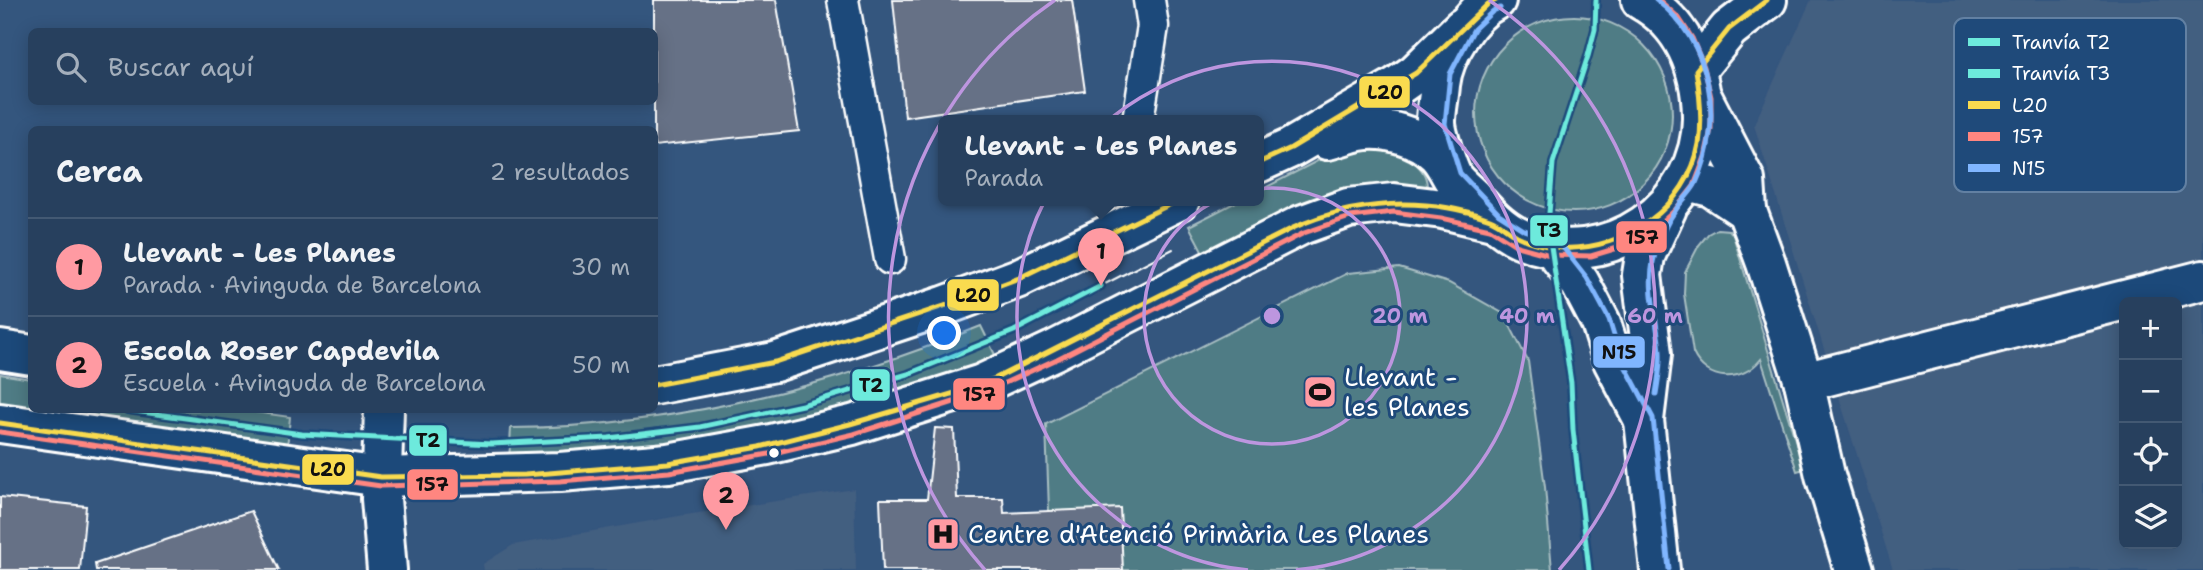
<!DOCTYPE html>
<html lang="es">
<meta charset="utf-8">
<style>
body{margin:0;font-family:"Shantell Sans",sans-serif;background:#2f4764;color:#f1f3f6}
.controls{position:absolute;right:21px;bottom:21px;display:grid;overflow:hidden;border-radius:10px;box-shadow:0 4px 18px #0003}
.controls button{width:63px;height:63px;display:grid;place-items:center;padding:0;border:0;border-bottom:2px solid #435973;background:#27405e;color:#f1f3f6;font:35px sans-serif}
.you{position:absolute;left:945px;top:334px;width:24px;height:24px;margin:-18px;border:5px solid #fff;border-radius:50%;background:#1a73e8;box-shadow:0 0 0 10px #1a73e833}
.badge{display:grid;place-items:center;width:46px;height:46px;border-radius:50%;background:#ff9aa2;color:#111;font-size:23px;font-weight:700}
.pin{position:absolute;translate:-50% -58px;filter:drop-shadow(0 2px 4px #0008)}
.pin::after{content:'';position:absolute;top:37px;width:24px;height:21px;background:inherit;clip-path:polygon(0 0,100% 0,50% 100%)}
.popup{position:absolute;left:938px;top:115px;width:326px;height:91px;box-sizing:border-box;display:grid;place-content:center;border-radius:10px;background:#27405e;filter:drop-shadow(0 2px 5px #0005);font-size:23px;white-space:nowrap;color:#a4afbc}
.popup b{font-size:26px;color:#f1f3f6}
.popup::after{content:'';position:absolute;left:50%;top:100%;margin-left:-14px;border:14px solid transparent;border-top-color:#27405e}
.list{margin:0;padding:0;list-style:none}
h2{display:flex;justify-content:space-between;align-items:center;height:91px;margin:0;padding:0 28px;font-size:30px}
h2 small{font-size:23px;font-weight:400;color:#a4afbc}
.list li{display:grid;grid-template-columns:46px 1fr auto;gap:21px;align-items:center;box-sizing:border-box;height:98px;padding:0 28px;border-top:2px solid #435973}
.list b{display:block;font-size:26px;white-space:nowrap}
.list p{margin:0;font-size:23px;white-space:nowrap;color:#a4afbc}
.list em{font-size:23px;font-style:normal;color:#a4afbc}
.icon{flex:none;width:38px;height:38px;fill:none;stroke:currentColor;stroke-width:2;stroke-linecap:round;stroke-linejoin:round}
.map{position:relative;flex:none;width:2203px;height:570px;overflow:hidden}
.search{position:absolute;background:#27405e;box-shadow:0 4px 18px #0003;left:28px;top:28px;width:630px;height:77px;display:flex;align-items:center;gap:18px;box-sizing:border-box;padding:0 24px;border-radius:10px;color:#a4afbc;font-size:26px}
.panel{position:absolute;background:#27405e;box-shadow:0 4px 18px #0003;left:28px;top:126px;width:630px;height:287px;border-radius:10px}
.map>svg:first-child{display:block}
.built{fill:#435e80;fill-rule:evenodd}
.green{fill:#507c85;stroke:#a8bec2;stroke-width:2}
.building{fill:#667186;stroke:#fff;stroke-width:2}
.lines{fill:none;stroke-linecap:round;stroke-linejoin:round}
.pedestrian-casing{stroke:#fff;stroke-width:35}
.minor-casing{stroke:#fff;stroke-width:44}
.tertiary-casing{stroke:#fff;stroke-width:44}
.pedestrian{stroke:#1f4a7a;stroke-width:30}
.minor{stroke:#1f4a7a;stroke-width:38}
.tertiary{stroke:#1f4a7a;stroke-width:38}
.tram{stroke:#fff;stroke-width:2}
.bus-1-casing{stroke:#1f4a7a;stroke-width:10}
.bus-2-casing{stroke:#1f4a7a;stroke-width:10}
.bus-3-casing{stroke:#1f4a7a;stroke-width:10}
.bus-1{stroke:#f9db4f;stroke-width:5}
.bus-2{stroke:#ff8680;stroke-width:5}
.bus-3{stroke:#80b6ff;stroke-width:5}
.tram-1-casing{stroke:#1f4a7a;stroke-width:10}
.tram-2-casing{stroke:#1f4a7a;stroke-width:10}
.tram-1{stroke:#6deadc;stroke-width:5}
.tram-2{stroke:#6deadc;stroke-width:5}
.ring{fill:none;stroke:#bd96df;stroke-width:3.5}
.bus-dot{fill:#fff;stroke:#1f4a7a;stroke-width:2.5}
.labels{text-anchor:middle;stroke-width:6;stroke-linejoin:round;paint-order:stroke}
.poi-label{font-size:26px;fill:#fff;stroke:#1f4a7a;text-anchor:start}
.key{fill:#1f4a7a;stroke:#6280a2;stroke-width:2}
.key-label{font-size:19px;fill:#fff}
.centre{fill:#bd96df;stroke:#1f4a7a;stroke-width:3.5}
.ring-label{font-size:21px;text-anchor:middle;font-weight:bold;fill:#bd96df;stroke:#1f4a7a;stroke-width:6;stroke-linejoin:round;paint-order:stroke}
.line-badge{stroke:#1f4a7a;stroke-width:2.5}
.pale-badge-label{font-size:19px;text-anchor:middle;font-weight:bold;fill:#111}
</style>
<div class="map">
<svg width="2203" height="570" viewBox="0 0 2203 570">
<rect width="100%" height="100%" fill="#34567e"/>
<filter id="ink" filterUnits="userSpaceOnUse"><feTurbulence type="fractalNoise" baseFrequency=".0143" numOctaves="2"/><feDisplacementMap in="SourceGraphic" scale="14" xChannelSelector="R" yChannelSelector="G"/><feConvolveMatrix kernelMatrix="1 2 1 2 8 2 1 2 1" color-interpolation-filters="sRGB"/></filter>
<g filter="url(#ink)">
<g class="built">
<path d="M1811 0H2203V570H1893L1754 125ZM2124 302H2177V544H2124Z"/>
<polygon points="854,489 856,570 484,570 483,564 513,545 679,516"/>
</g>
<g class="green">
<circle cx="1574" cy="114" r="98"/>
<path d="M1367 143C1389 150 1426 158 1427 186L1207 260 1189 226 1240 200H1258L1259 191 1327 156Z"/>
<path d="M1717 229 1729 230 1733 235 1804 469 1797 471 1761 359C1742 383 1707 383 1693 353L1684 294 1685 272 1699 245 1708 234Z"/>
<polygon points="1399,268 1449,283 1504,314 1528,361 1545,487 1552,570 1051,570 1046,424 1348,273"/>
<path d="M981 326 998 361 927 387 730 438 509 461 511 428C673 427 831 387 981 326Z"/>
<polygon points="0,374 31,379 31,409 0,404"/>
<polygon points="35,410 240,410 290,417 287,448"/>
</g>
<g class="building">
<polygon points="654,0 776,0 799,131 654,146"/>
<polygon points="893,0 1072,0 1085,91 905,117"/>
<polygon points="935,428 954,429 957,498 1003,498 1004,513 1120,508 1123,570 883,570 880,499 927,499"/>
<polygon points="0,497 86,506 80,570 0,570"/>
<polygon points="251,511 279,570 96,570 95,564"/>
</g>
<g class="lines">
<defs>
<g id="pedestrian">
<polyline points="843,0 890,259"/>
<polyline points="1138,120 1153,26 1149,0"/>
</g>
<g id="minor">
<polyline points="1696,70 1729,29 1767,0"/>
<polyline points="1702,97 1745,180 1747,211 1766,263 1804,382 1825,475 1854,570"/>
<path d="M1327 140C1338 138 1348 133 1359 131 1384 126 1418 136 1437 154 1443 160 1448 170 1452 177"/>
<polyline points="1258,163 1291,148 1396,87 1416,73 1462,28"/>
<polyline points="1687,181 1711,187 1747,211"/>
<polyline points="0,350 32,355"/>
<polyline points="1804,382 2203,280"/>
<polyline points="654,385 775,362 944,306 1019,278 1180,200"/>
<polyline points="384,410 381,499 387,570"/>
<polyline points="0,423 381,477 560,472 668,463 767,445 852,425 982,384 1053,351 1301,225 1348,208 1394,203 1443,209 1493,221"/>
</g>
<g id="tertiary">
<path d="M1496 0C1469 13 1443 56 1440 85 1439 98 1436 110 1436 122 1436 133 1448 169 1453 178 1458 185 1466 191 1472 197 1486 213 1500 229 1520 238 1605 276 1704 207 1702 115 1701 68 1684 24 1641 0"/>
<polyline points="1552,247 1580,283 1601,323 1613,361 1644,420"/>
<polyline points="1660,570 1644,420 1652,354 1642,275 1645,256 1667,208"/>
</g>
</defs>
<use href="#pedestrian" class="pedestrian-casing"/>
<use href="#minor" class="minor-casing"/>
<use href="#tertiary" class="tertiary-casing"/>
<use href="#pedestrian" class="pedestrian"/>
<use href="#minor" class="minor"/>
<use href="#tertiary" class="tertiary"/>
<polyline class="tram" points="1101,286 1173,249"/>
<defs>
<g id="bus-1">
<polyline points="1258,163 1291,148 1416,73 1488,4 1496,0"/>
<polyline points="654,385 775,362 944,306 1019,278 1179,200"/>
<path d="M0 423 381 477 525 475 668 463 760 447 850 424 955 393 996 378 1293 228C1354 200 1426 196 1490 219 1500 223 1508 231 1517 236 1531 243 1547 247 1563 248 1625 251 1688 206 1699 144 1703 119 1700 94 1696 70L1729 29 1767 0"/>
</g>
<polyline id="bus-2" points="0,432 381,486 560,481 669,472 769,454 854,434 985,392 1057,359 1304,233 1350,217 1394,212 1441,218 1490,229 1517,246 1550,255 1591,256 1621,247 1650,233 1675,210 1694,186 1705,157 1711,129 1711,97 1704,67 1692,38 1679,18 1659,0"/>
<g id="bus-3">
<polyline points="1500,8 1493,11 1474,29 1450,74 1445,124 1460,173 1499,214 1524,230 1558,241 1587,278 1609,319 1621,358 1653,418 1669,569"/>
<path d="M1656 394C1658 380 1661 366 1660 352 1658 322 1647 292 1653 262 1657 244 1666 223 1677 208 1683 199 1691 193 1696 183 1725 121 1712 41 1656 0"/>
</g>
</defs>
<use href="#bus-1" class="bus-1-casing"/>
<use href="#bus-2" class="bus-2-casing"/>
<use href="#bus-3" class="bus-3-casing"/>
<use href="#bus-1" class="bus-1"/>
<use href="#bus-2" class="bus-2"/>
<use href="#bus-3" class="bus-3"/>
<defs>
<polyline id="tram-1" points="127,410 302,434 491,444 609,438 700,427 802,405 908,374 1014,331 1101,286"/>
<polyline id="tram-2" points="1589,570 1573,430 1571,383 1548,226 1553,163 1588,56 1595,29 1596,0"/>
</defs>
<use href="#tram-1" class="tram-1-casing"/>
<use href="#tram-2" class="tram-2-casing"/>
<use href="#tram-1" class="tram-1"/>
<use href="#tram-2" class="tram-2"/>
</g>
</g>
<g class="ring">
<circle cx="1272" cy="316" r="128"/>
<path d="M1248 570A255 255 0 1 1 1296 570"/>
<path d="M985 570A383 383 0 0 1 1055 0M1489 0A383 383 0 0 1 1559 570"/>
</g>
<defs>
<symbol id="stadium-square" viewBox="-11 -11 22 22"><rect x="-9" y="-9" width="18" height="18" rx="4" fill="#ff9aa2" stroke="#1f4a7a"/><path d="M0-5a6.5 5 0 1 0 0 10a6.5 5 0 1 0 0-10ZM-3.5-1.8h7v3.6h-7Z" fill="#111"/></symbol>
<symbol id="hospital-square" viewBox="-11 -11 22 22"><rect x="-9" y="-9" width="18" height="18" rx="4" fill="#ff9aa2" stroke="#1f4a7a"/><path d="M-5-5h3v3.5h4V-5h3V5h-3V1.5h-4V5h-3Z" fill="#111"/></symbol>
</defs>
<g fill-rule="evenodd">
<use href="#stadium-square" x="1301" y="373" width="38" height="38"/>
<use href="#hospital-square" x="924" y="515" width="38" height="38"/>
</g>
<circle class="bus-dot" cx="774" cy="453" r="6"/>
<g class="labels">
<g class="poi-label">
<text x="1344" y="386">Llevant -<tspan x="1344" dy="30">les Planes</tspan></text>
<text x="968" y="543">Centre d'Atenció Primària Les Planes</text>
</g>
</g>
<rect x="1954" y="18" width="232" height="174" rx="10" class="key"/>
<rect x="1968" y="38" width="32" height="8" fill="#6deadc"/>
<rect x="1968" y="69" width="32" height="9" fill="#6deadc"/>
<rect x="1968" y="101" width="32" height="8" fill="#f9db4f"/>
<rect x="1968" y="132" width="32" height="9" fill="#ff8680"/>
<rect x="1968" y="164" width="32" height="8" fill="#80b6ff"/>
<g class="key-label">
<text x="2012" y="49">Tranvía T2</text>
<text x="2012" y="80">Tranvía T3</text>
<text x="2012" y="112">L20</text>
<text x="2012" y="143">157</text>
<text x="2012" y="175">N15</text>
</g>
<circle cx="1272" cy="316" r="10" class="centre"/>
<g class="ring-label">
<text x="1400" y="323">20 m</text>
<text x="1527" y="323">40 m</text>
<text x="1655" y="323">60 m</text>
</g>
<g class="line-badge">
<rect x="1358" y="75" width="53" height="34" rx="7" fill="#f9db4f"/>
<rect x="1529" y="214" width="40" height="33" rx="7" fill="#6deadc"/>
<rect x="1615" y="220" width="53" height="34" rx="7" fill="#ff8680"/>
<rect x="946" y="278" width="54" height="34" rx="7" fill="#f9db4f"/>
<rect x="1592" y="335" width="54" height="34" rx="7" fill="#80b6ff"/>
<rect x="851" y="368" width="40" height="34" rx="7" fill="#6deadc"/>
<rect x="952" y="377" width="54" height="34" rx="7" fill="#ff8680"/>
<rect x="408" y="424" width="40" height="33" rx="7" fill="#6deadc"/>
<rect x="301" y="453" width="54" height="33" rx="7" fill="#f9db4f"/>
<rect x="406" y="468" width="53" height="33" rx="7" fill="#ff8680"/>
</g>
<g class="pale-badge-label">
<text x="1385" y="99">L20</text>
<text x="1549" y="237">T3</text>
<text x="1642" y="244">157</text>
<text x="973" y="302">L20</text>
<text x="1619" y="359">N15</text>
<text x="871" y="392">T2</text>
<text x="979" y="401">157</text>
<text x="428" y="447">T2</text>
<text x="328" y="476">L20</text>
<text x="432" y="491">157</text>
</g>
</svg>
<div class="controls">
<button>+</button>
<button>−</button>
<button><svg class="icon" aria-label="locate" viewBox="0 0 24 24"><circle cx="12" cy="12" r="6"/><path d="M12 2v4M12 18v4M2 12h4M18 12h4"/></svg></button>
<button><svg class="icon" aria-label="layers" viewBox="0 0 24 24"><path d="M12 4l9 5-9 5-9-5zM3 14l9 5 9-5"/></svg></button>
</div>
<div class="you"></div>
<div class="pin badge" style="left:1101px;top:286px">1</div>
<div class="popup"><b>Llevant - Les Planes</b>Parada</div>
<div class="pin badge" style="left:726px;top:530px">2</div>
<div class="search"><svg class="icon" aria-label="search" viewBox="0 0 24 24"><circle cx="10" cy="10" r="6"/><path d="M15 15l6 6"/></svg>Buscar aquí</div>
<section class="panel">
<h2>Cerca<small>2 resultados</small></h2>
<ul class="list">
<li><span class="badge">1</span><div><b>Llevant - Les Planes</b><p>Parada · Avinguda de Barcelona</p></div><em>30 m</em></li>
<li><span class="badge">2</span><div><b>Escola Roser Capdevila</b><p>Escuela · Avinguda de Barcelona</p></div><em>50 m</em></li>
</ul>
</section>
</div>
